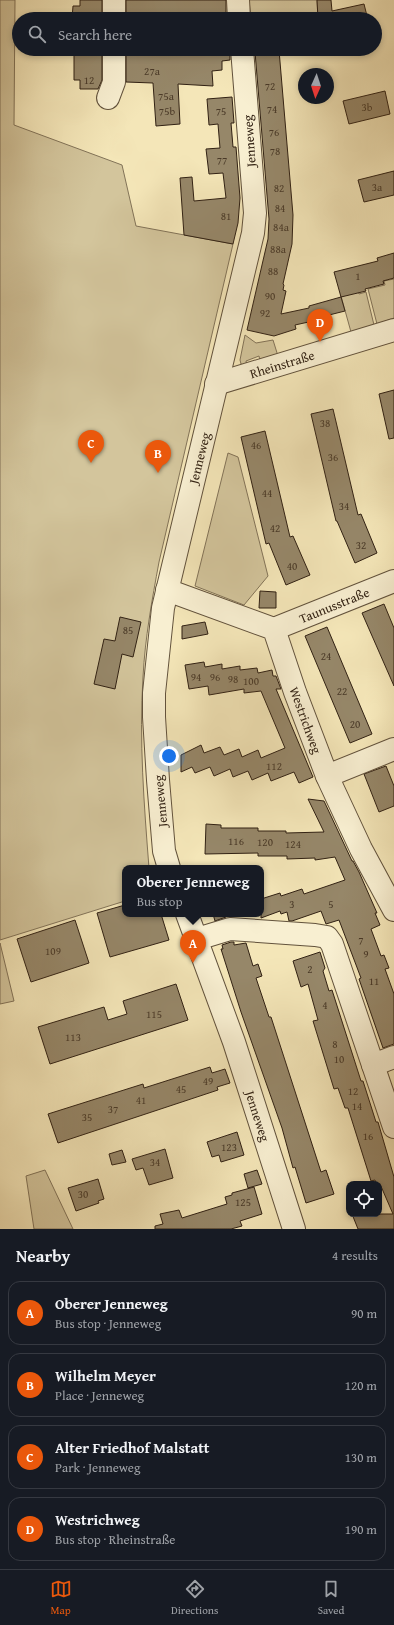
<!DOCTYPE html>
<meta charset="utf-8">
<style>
body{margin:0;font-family:"Gentium Book Plus",serif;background:#242831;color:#f1f3f6}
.controls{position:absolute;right:12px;bottom:12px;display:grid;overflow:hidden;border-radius:8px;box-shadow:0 2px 6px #0003}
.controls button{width:36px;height:36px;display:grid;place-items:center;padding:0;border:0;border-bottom:1px solid #363941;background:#171b24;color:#f1f3f6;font:20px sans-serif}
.compass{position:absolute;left:298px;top:68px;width:36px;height:36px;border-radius:50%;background:#171b24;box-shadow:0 2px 6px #0003;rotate:183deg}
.you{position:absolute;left:169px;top:756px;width:14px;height:14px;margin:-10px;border:3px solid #fff;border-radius:50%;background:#1a73e8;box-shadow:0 0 0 6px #1a73e833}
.badge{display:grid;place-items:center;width:26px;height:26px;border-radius:50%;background:#ea580c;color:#fff;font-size:13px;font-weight:700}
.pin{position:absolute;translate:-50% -33px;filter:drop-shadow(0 1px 2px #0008)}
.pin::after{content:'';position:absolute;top:21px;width:14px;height:12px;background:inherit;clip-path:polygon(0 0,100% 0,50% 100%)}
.popup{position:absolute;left:122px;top:865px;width:142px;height:52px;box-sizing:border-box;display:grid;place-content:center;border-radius:8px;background:#171b24;filter:drop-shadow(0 1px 3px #0005);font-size:13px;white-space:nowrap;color:#9ea1a6}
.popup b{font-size:15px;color:#f1f3f6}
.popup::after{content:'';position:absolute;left:50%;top:100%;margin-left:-8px;border:8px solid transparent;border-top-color:#171b24}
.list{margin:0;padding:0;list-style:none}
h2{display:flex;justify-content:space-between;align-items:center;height:52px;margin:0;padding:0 16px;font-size:17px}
h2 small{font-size:13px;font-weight:400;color:#9ea1a6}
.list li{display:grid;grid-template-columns:26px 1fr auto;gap:12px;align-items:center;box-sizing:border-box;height:64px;margin:0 8px 8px;padding:0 8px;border:1px solid #363941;border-radius:12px}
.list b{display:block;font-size:15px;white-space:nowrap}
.list p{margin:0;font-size:13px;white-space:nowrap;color:#9ea1a6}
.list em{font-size:13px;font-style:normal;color:#9ea1a6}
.icon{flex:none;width:22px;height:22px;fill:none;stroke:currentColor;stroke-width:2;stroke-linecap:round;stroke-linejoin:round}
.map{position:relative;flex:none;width:394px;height:1229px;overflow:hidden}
.search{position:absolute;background:#171b24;box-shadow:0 2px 6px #0003;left:12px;right:12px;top:12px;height:44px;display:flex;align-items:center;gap:10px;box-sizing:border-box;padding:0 14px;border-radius:22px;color:#9ea1a6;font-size:15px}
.sheet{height:340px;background:#171b24}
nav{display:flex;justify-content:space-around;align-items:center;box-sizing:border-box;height:56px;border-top:1px solid #363941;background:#171b24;font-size:11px;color:#9ea1a6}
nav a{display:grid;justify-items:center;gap:2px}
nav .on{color:#ea580c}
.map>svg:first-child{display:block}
.green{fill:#d3c59c;stroke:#827358}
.building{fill:#968769;stroke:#312113}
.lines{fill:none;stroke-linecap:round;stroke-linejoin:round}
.minor-casing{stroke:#62523c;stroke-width:24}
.minor{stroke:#f8efd1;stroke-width:22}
.labels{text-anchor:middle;stroke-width:3;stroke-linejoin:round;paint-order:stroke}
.number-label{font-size:11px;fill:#4a3a28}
.street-label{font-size:13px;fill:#312113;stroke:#f8efd1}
</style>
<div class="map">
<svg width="394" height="1229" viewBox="0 0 394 1229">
<rect width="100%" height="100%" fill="#f4e6b8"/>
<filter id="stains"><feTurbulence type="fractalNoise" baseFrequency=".005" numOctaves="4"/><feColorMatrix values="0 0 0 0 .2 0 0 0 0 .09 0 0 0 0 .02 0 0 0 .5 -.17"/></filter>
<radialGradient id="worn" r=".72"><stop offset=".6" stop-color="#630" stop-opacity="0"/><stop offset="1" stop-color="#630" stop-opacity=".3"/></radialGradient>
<g class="green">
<path d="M0 0H15L14 125 122 165 136 226 233 244 159 562C152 600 145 638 143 677 139 740 144 804 149 868H125V901L0 940Z"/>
<polygon points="249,0 317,0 318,19 251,19"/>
<polygon points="394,279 394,318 377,324 368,289 385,285 384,281"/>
<polygon points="358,291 359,294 366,292 374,325 351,332 341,296"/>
<polygon points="245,335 256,343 273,340 278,356 260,361 259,356 246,361 247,366 241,364 240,360"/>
<polygon points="228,453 238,457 268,576 244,605 195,586"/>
<polygon points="0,943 14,1001 0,1004"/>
<polygon points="45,1170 73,1229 34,1229 26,1176"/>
</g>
<g class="building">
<polygon points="80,0 102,0 102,19 72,19 73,6 80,6"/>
<rect x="126" y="0" width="100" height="19"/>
<polygon points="317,0 331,0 332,11 364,4 367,16 356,19 318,19"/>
<polygon points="126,49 230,49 230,60 222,61 222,70 212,71 213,86 178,84 180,124 156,126 153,83 126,82"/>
<polygon points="279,50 293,215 292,244 283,284 284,285 283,290 286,291 281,314 309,308 309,306 341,297 345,311 313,319 313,321 295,325 296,329 274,336 247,330 268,239 269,219 255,52"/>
<polygon points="74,54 102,54 102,80 98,89 80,89 80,80 74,80"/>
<polygon points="385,91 390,114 349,124 343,101"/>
<polygon points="232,97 234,123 231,123 233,147 236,147 240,198 238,223 233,244 184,235 180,178 192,177 194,201 226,198 223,173 209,174 206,149 220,148 218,124 209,125 207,99"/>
<polygon points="394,171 394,195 364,202 358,180"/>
<polygon points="394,253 394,278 383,281 384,284 365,289 366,291 341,297 334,272 378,261 377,258"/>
<polygon points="394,390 394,438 389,439 379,394"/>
<polygon points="333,409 358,515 361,514 377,553 355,563 337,521 336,521 311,414"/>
<polygon points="265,431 290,537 293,536 310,575 286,585 269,543 266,544 241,437"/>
<polygon points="260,591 276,592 276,608 259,608"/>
<polygon points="384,604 394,628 394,686 362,613"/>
<polygon points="120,617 141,622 133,657 122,654 115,689 94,684 104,639 115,641"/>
<polygon points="205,622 208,634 182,639 182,626"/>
<polygon points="327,627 372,734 350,743 305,636"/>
<polygon points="204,662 205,667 222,664 222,669 240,666 240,670 257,668 258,673 272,670 273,676 276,676 281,689 276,689 313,777 299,783 294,772 271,781 268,773 252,780 248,771 233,777 230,769 214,776 210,767 195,773 192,767 181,772 181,755 201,745 204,753 220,747 224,755 239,749 242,757 258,750 261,758 285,748 261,691 244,693 244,689 209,695 208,686 189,689 185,665"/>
<polygon points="386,766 394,786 394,806 379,812 364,774"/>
<polygon points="308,799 324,801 352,861 353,861 359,872 377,913 375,913 380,925 371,929 381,956 384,955 389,968 385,969 394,994 394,1044 383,1048 359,979 361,978 339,920 326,924 321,911 292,921 289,921 287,912 281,914 280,911 261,918 261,899 280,893 281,896 302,889 304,894 345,880 335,857 315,860 315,858 287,859 287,856 258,856 258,853 205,854 206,824 221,825 221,828 258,828 258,831 286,831 286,833 324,832"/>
<polygon points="125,905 125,914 161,914 169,940 110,957 97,913"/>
<polygon points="213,914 225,914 226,917 215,921"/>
<polygon points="75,920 89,963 31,982 17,939"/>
<polygon points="231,942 234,942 234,945 246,943 253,966 258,964 262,976 256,978 269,1017 271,1017 321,1172 326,1170 334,1194 306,1203 295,1167 293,1168 282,1128 241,1012 221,949 223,949 222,945"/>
<polygon points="320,952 325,968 323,971 329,991 332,990 361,1081 363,1081 376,1122 378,1122 394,1177 394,1229 358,1229 352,1214 393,1214 380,1184 376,1184 375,1180 371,1181 348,1108 345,1108 338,1088 334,1089 313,1021 318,1020 308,984 301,987 293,961"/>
<polygon points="176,984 188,1020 50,1064 38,1027 104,1007 108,1020 127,1014 123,1001"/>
<polygon points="210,1067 212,1073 225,1069 230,1083 217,1087 218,1090 58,1143 48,1114 143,1084 144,1088"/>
<polygon points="237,1132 244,1155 221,1162 219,1155 212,1157 207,1142"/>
<polygon points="165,1149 173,1178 149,1185 143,1168 136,1170 132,1159"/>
<polygon points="122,1150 126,1162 112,1165 109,1154"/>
<polygon points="257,1170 262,1184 248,1188 244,1174"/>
<polygon points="98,1179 104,1199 98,1201 99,1203 76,1211 68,1188"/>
<polygon points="254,1187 262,1214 240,1221 242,1226 231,1229 155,1229 155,1226 163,1224 160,1214 179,1210 182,1218 227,1204 225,1197 232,1195 232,1193"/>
</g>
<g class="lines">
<defs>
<g id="minor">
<polyline points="114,0 114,19"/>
<polyline points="238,0 239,19"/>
<polyline points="108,98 114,82 114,49"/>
<polyline points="216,384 394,330"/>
<polyline points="167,590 274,629 295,692 327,776 361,849 394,910"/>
<polyline points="274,629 394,581"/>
<polyline points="327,776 394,749"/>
<polyline points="169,868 164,851 158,780 154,717 154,693 163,608 253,233 255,213 242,49"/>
<polyline points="187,914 234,1042 294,1229"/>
<polyline points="197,939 230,929 315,935 327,937 332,944 394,1127"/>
<polyline points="373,1065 394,1057"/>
</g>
</defs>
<use href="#minor" class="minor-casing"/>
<use href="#minor" class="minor"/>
</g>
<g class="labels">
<g class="number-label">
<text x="152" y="75">27a</text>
<text x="89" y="84">12</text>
<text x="270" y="90">72</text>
<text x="166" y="100">75a</text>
<text x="367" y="111">3b</text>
<text x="272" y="113">74</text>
<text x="167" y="115">75b</text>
<text x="221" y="115">75</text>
<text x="274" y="136">76</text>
<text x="275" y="155">78</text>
<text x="222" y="164">77</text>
<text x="377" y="191">3a</text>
<text x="279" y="192">82</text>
<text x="280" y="212">84</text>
<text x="226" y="220">81</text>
<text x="281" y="231">84a</text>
<text x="278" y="253">88a</text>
<text x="273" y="275">88</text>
<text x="358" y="280">1</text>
<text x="270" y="300">90</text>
<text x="265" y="317">92</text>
<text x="325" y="427">38</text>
<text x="256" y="449">46</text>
<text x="333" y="461">36</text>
<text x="267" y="497">44</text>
<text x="344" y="510">34</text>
<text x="275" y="532">42</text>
<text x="361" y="549">32</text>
<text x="292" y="570">40</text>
<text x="128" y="634">85</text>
<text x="326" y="660">24</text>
<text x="196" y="681">94</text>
<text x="215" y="681">96</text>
<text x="233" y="683">98</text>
<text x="251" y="685">100</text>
<text x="342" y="695">22</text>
<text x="355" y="728">20</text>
<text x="274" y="770">112</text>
<text x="236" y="845">116</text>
<text x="265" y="846">120</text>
<text x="293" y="848">124</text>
<text x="292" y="908">3</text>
<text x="331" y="908">5</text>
<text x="361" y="944">7</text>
<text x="53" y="955">109</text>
<text x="366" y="958">9</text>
<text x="310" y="973">2</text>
<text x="374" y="985">11</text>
<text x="325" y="1009">4</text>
<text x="154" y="1018">115</text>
<text x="73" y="1041">113</text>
<text x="335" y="1048">8</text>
<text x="339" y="1063">10</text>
<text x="208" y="1085">49</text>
<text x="181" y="1093">45</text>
<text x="353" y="1095">12</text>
<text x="141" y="1104">41</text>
<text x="357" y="1110">14</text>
<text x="113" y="1113">37</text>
<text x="87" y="1121">35</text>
<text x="368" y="1140">16</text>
<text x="229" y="1151">123</text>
<text x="155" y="1166">34</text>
<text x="83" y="1198">30</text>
<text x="243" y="1206">125</text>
</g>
<g class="street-label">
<text transform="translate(249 141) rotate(-94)" y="5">Jenneweg</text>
<text transform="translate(282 364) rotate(-17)" y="5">Rheinstraße</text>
<text transform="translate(199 458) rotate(-76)" y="5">Jenneweg</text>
<text transform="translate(334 605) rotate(-22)" y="5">Taunusstraße</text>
<text transform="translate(306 720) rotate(70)" y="5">Westrichweg</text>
<text transform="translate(160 801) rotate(-95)" y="5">Jenneweg</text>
<text transform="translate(258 1116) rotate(72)" y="5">Jenneweg</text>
</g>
</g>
<rect width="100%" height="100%" filter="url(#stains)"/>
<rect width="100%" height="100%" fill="url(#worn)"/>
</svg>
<div class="controls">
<button><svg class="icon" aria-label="locate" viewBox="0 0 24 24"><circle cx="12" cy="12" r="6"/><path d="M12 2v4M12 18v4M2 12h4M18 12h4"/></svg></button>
</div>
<svg class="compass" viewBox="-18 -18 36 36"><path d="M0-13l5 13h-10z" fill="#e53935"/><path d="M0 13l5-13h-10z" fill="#9ea1a6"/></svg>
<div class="you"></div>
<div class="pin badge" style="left:193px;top:963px">A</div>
<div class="popup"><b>Oberer Jenneweg</b>Bus stop</div>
<div class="pin badge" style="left:158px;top:473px">B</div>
<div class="pin badge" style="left:91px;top:463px">C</div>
<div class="pin badge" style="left:320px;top:342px">D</div>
<div class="search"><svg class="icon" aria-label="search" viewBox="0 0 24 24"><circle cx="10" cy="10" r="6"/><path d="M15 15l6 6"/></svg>Search here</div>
</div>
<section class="sheet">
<h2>Nearby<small>4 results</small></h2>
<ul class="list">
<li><span class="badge">A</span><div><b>Oberer Jenneweg</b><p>Bus stop · Jenneweg</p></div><em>90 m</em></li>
<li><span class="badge">B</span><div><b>Wilhelm Meyer</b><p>Place · Jenneweg</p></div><em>120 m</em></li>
<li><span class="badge">C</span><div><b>Alter Friedhof Malstatt</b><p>Park · Jenneweg</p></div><em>130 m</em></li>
<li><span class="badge">D</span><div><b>Westrichweg</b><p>Bus stop · Rheinstraße</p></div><em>190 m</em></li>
</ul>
</section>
<nav>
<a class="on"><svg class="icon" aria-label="map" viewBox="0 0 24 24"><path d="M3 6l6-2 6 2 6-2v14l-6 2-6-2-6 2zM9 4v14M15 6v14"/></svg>Map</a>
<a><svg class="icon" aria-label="directions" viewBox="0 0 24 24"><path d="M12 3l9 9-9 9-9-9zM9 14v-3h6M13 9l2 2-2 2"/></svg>Directions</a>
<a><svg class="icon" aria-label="saved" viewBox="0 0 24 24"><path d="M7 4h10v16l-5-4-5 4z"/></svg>Saved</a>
</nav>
